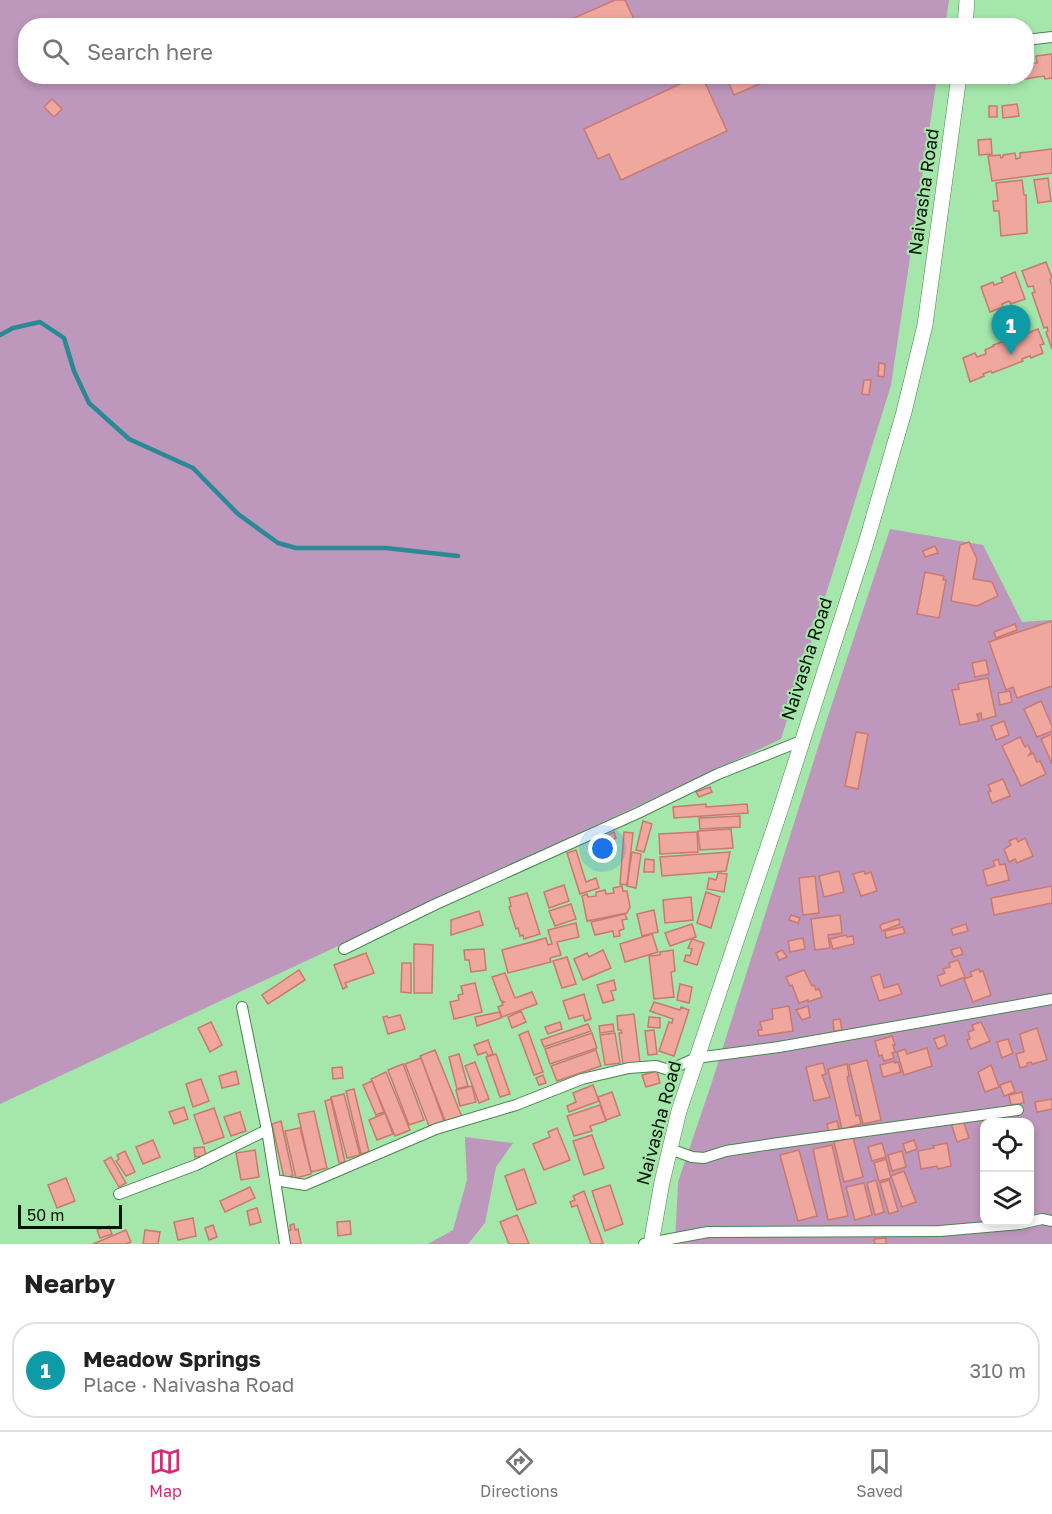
<!DOCTYPE html>
<meta charset="utf-8">
<style>
body{margin:0;font-family:"Golos Text",sans-serif;background:#f6f6f6;color:#222}
.controls{position:absolute;right:18px;bottom:18px;display:grid;overflow:hidden;border-radius:12px;box-shadow:0 3px 9px #0003}
.controls button{width:54px;height:54px;display:grid;place-items:center;padding:0;border:0;border-bottom:2px solid #e0e0e0;background:#fff;color:#222;font:30px sans-serif}
.scale{position:absolute;left:18px;bottom:15px;width:104px;box-sizing:border-box;padding-left:6px;border:3px solid #001603;border-top:0;font-size:16px;line-height:21px;white-space:nowrap;color:#001603;-webkit-text-stroke:4px #a5e6ab;paint-order:stroke}
.you{position:absolute;left:603px;top:849px;width:21px;height:21px;margin:-15px;border:4px solid #fff;border-radius:50%;background:#1a73e8;box-shadow:0 0 0 9px #1a73e833}
.badge{display:grid;place-items:center;width:39px;height:39px;border-radius:50%;background:#db2777;color:#fff;font-size:20px;font-weight:700}
.pin{position:absolute;translate:-50% -50px;filter:drop-shadow(0 2px 3px #0008)}
.pin::after{content:'';position:absolute;top:32px;width:21px;height:18px;background:inherit;clip-path:polygon(0 0,100% 0,50% 100%)}
.list{margin:0;padding:0;list-style:none}
h2{display:flex;justify-content:space-between;align-items:center;height:78px;margin:0;padding:0 24px;font-size:26px}
h2 small{font-size:20px;font-weight:400;color:#767676}
.list li{display:grid;grid-template-columns:39px 1fr auto;gap:18px;align-items:center;box-sizing:border-box;height:96px;margin:0 12px 12px;padding:0 12px;border:2px solid #e0e0e0;border-radius:24px}
.list b{display:block;font-size:22px;white-space:nowrap}
.list p{margin:0;font-size:20px;white-space:nowrap;color:#767676}
.list em{font-size:20px;font-style:normal;color:#767676}
.icon{flex:none;width:33px;height:33px;fill:none;stroke:currentColor;stroke-width:2;stroke-linecap:round;stroke-linejoin:round}
.map{position:relative;flex:none;width:1052px;height:1244px;overflow:hidden}
.search{position:absolute;background:#fff;box-shadow:0 3px 9px #0003;left:18px;right:18px;top:18px;height:66px;display:flex;align-items:center;gap:15px;box-sizing:border-box;padding:0 21px;border-radius:24px;color:#767676;font-size:22px}
.sheet{height:186px;background:#fff}
nav{display:flex;justify-content:space-around;align-items:center;box-sizing:border-box;height:84px;border-top:2px solid #e0e0e0;background:#fff;font-size:16px;color:#767676}
nav a{display:grid;justify-items:center;gap:3px}
nav .on{color:#db2777}
.map>svg:first-child{display:block}
.green{fill:#bd97bc;fill-rule:evenodd}
.lines{fill:none;stroke-linecap:round;stroke-linejoin:round}
.stream{stroke:#2a8995;stroke-width:4.5}
.building{fill:#efa79e;stroke:#ca7970;stroke-width:1.5}
.street-casing{stroke:#488550;stroke-width:12}
.secondary-casing{stroke:#488550;stroke-width:16}
.street{stroke:#fff;stroke-width:10}
.secondary{stroke:#fff;stroke-width:15}
.labels{text-anchor:middle;stroke-width:4.5;stroke-linejoin:round;paint-order:stroke}
.street-label{font-size:18px;fill:#001603;stroke:#a5e6ab}
</style>
<div class="map">
<svg width="1052" height="1244" viewBox="0 0 1052 1244">
<rect width="100%" height="100%" fill="#a5e6ab"/>
<g class="green">
<polygon points="0,0 949,0 945,26 26,26 26,76 937,77 891,385 781,739 0,1104"/>
<path d="M890 529 983 545 1022 622 1052 620V1244H675L678 1182 711 1085 828 716ZM984 1122H1030V1222H984Z"/>
<polygon points="465,1137 513,1143 496,1167 485,1223 468,1244 428,1244 453,1230 467,1180"/>
</g>
<g class="lines">
<polyline class="stream" points="0,335 13,328 40,322 64,338 74,371 89,403 129,439 193,468 238,514 278,543 296,548 386,548 458,556"/>
</g>
<g class="building">
<polygon points="615,0 625,0 637,26 578,26 574,18"/>
<polygon points="1052,54 1052,78 1045,79 1044,76 1004,82 1003,76 1026,76 1026,59 1030,58 1030,63 1037,63 1036,56"/>
<polygon points="697,76 702,76 727,131 621,180 609,154 598,159 584,129"/>
<polygon points="726,76 775,76 775,77 734,95"/>
<polygon points="52,99 62,109 54,117 44,107"/>
<polygon points="1017,104 1019,116 1003,118 1002,106"/>
<rect x="989" y="106" width="8" height="11"/>
<polygon points="991,139 992,154 979,155 978,140"/>
<polygon points="1052,149 1052,173 992,181 988,156 1000,155 1001,158 1003,157 1003,155 1015,153 1016,159 1020,158 1020,153"/>
<polygon points="1048,178 1051,201 1038,203 1034,180"/>
<polygon points="1022,180 1024,195 1026,195 1027,233 1001,236 999,211 994,211 993,201 998,201 996,183"/>
<polygon points="1046,262 1052,278 1050,280 1052,285 1052,349 1046,332 1048,331 1047,327 1044,328 1032,293 1035,292 1033,286 1028,287 1022,271"/>
<polygon points="1015,272 1025,299 1011,304 1009,301 1002,304 1003,307 990,312 981,287 993,282 994,285 1003,282 1001,278"/>
<polygon points="1038,329 1044,344 1040,345 1043,353 1031,358 1030,356 1022,359 1023,361 992,373 991,371 983,374 984,376 970,382 963,358 975,353 977,357 986,354 985,350 994,346 993,345 1014,338 1016,342 1023,339 1022,335"/>
<polygon points="879,363 885,364 884,377 878,376"/>
<polygon points="864,380 871,380 869,395 862,394"/>
<polygon points="969,542 977,559 973,579 992,582 998,596 977,606 951,601 960,545"/>
<polygon points="935,546 938,553 925,557 923,551"/>
<polygon points="925,572 944,576 943,580 946,580 939,618 917,614"/>
<polygon points="1052,621 1052,686 1017,698 1013,687 1006,690 989,642"/>
<polygon points="1015,624 1017,630 996,638 994,632"/>
<polygon points="986,660 989,674 975,677 972,663"/>
<polygon points="988,678 996,716 982,720 981,713 977,714 979,721 960,725 952,690 959,689 958,684"/>
<polygon points="1010,691 1012,702 1000,705 998,693"/>
<polygon points="1041,701 1052,726 1052,731 1037,737 1024,709"/>
<polygon points="1004,721 1009,735 996,740 991,726"/>
<polygon points="856,732 868,734 858,789 845,786"/>
<polygon points="1052,734 1052,764 1041,739"/>
<polygon points="1020,737 1025,747 1028,745 1031,752 1029,755 1033,753 1037,762 1040,761 1046,774 1021,786 1002,746"/>
<polygon points="1003,779 1010,796 992,803 988,792 991,791 988,785"/>
<polygon points="710,787 712,792 699,797 696,792"/>
<polygon points="706,804 706,807 747,804 748,813 674,818 673,807"/>
<polygon points="740,816 740,827 700,829 699,818"/>
<polygon points="643,821 652,824 644,852 636,850"/>
<polygon points="731,829 733,848 700,850 698,831"/>
<polygon points="614,832 616,838 608,842 605,836"/>
<polygon points="624,832 633,833 627,885 620,884"/>
<polygon points="697,832 698,852 660,854 659,834"/>
<polygon points="605,837 607,844 599,846 597,840"/>
<polygon points="1016,838 1018,842 1025,838 1033,856 1017,863 1015,859 1009,862 1004,849 1011,845 1009,841"/>
<polygon points="576,850 586,882 596,878 599,888 580,894 567,853"/>
<polygon points="632,852 641,854 636,888 627,886"/>
<polygon points="730,852 726,871 662,876 660,857"/>
<polygon points="645,859 654,860 654,872 644,872"/>
<polygon points="998,859 1000,865 1005,864 1009,880 987,886 983,870 995,866 993,861"/>
<polygon points="839,871 844,892 824,897 819,876"/>
<polygon points="864,871 865,874 871,872 877,891 861,896 853,874"/>
<polygon points="718,873 727,874 724,892 707,889 709,878 716,880"/>
<polygon points="815,876 819,913 803,915 799,878"/>
<polygon points="564,885 569,901 549,908 544,892"/>
<polygon points="622,886 623,891 627,891 630,907 627,913 587,921 582,896 587,894 588,897 596,896 596,892 605,890 606,894 614,893 613,888"/>
<polygon points="1052,886 1052,903 994,915 991,898"/>
<polygon points="706,892 720,897 711,928 697,923"/>
<polygon points="527,893 540,934 524,939 523,935 520,936 518,928 516,929 509,907 511,906 509,898"/>
<polygon points="691,897 693,920 665,923 663,900"/>
<polygon points="571,904 576,919 555,926 549,911"/>
<polygon points="654,910 658,932 642,936 637,914"/>
<polygon points="479,911 483,925 451,935 451,920"/>
<polygon points="625,914 627,919 622,920 624,929 619,931 620,936 614,937 613,931 595,935 591,922"/>
<polygon points="791,915 800,918 798,923 789,920"/>
<polygon points="840,915 842,933 828,935 830,948 815,950 811,919"/>
<polygon points="899,919 900,924 882,931 880,926 882,924"/>
<polygon points="576,923 579,937 557,942 561,955 550,958 551,962 508,973 502,950 546,938 548,945 552,944 548,930"/>
<polygon points="692,924 696,937 670,946 665,933"/>
<polygon points="966,924 968,931 953,935 951,929"/>
<polygon points="903,927 905,933 886,938 885,931"/>
<polygon points="652,934 658,952 625,962 620,944"/>
<polygon points="846,935 847,937 853,936 854,944 833,949 830,939"/>
<polygon points="803,938 805,949 790,952 788,941"/>
<polygon points="692,939 704,943 697,965 684,961 686,955 690,956 692,949 688,948"/>
<polygon points="414,944 433,945 432,993 414,993"/>
<polygon points="960,947 963,954 954,957 951,950"/>
<polygon points="484,949 486,970 471,972 469,960 465,960 464,950"/>
<polygon points="603,950 611,968 583,980 574,959 587,953 589,957"/>
<polygon points="673,950 675,971 671,972 674,997 654,999 649,956 660,955 660,952"/>
<polygon points="782,950 787,957 779,960 776,953"/>
<polygon points="366,953 374,973 345,983 347,987 343,989 334,965"/>
<polygon points="567,957 576,984 562,988 553,961"/>
<polygon points="958,960 965,977 941,986 937,976 945,973 943,969 950,967 949,963"/>
<polygon points="402,963 411,963 411,993 401,992"/>
<polygon points="979,969 980,972 983,971 991,995 973,1002 964,979 972,976 970,972"/>
<polygon points="299,970 305,980 268,1004 262,995"/>
<polygon points="804,970 812,986 814,985 816,990 819,989 822,997 808,1002 808,1000 799,1003 792,985 790,986 786,977"/>
<polygon points="505,973 515,998 532,992 537,1004 502,1017 498,1007 503,1005 502,1003 504,1002 501,1001 492,977"/>
<polygon points="880,974 884,988 898,984 902,994 879,1001 871,977"/>
<polygon points="614,980 616,990 611,991 614,1000 603,1003 597,985"/>
<polygon points="475,983 482,1012 454,1019 450,1002 459,1000 458,995 463,994 461,986"/>
<polygon points="680,984 692,987 689,1003 677,1000"/>
<polygon points="584,994 591,1019 585,1021 583,1015 569,1019 563,1001"/>
<polygon points="654,1002 680,1010 681,1007 689,1010 674,1056 659,1051 669,1022 672,1023 673,1019 650,1011"/>
<polygon points="789,1006 793,1031 759,1036 758,1030 762,1030 760,1022 773,1019 772,1009"/>
<polygon points="808,1006 810,1017 802,1020 796,1010"/>
<polygon points="521,1011 526,1022 512,1028 508,1017"/>
<polygon points="500,1012 501,1018 477,1026 475,1017"/>
<polygon points="634,1014 640,1063 623,1065 619,1033 622,1033 621,1030 618,1030 617,1016"/>
<polygon points="400,1015 405,1029 388,1034 383,1017 387,1016 388,1018"/>
<polygon points="649,1017 660,1018 660,1028 648,1027"/>
<polygon points="840,1019 842,1030 834,1031 833,1020"/>
<polygon points="211,1022 222,1045 210,1052 198,1028"/>
<polygon points="560,1022 562,1029 548,1034 545,1027"/>
<polygon points="981,1022 990,1041 971,1049 967,1040 970,1039 968,1032 974,1030 972,1025"/>
<polygon points="588,1024 591,1031 544,1047 541,1040"/>
<polygon points="613,1024 614,1031 600,1033 599,1026"/>
<polygon points="1037,1028 1047,1060 1032,1064 1031,1062 1027,1063 1027,1066 1020,1068 1016,1054 1024,1052 1020,1034"/>
<polygon points="654,1030 657,1054 648,1055 645,1031"/>
<polygon points="528,1031 543,1072 534,1075 519,1035"/>
<polygon points="592,1033 597,1048 550,1064 545,1049"/>
<polygon points="615,1033 620,1063 605,1065 600,1035"/>
<polygon points="944,1035 947,1045 938,1049 934,1039"/>
<polygon points="892,1036 895,1045 893,1045 895,1052 892,1053 894,1058 884,1061 882,1055 879,1056 875,1041"/>
<polygon points="1008,1039 1013,1053 1002,1058 997,1042"/>
<polygon points="488,1040 493,1054 488,1056 486,1052 478,1055 474,1045"/>
<polygon points="927,1048 932,1066 904,1075 897,1052 905,1049 907,1054"/>
<polygon points="435,1050 462,1117 446,1123 420,1056"/>
<polygon points="596,1050 601,1066 557,1081 551,1066"/>
<polygon points="459,1054 468,1086 457,1089 449,1057"/>
<polygon points="496,1054 510,1094 500,1097 486,1057"/>
<polygon points="421,1058 444,1121 429,1126 405,1064"/>
<polygon points="867,1060 881,1120 863,1124 849,1065"/>
<polygon points="895,1061 895,1063 898,1062 901,1072 883,1077 880,1065"/>
<polygon points="475,1062 489,1099 479,1103 465,1066"/>
<polygon points="823,1063 826,1074 822,1075 830,1097 814,1101 806,1067"/>
<polygon points="403,1064 424,1120 409,1125 388,1070"/>
<polygon points="847,1064 849,1076 847,1077 856,1116 859,1115 861,1124 842,1129 828,1069"/>
<polygon points="991,1065 999,1087 985,1092 978,1072"/>
<polygon points="342,1067 343,1078 333,1079 332,1068"/>
<polygon points="236,1071 239,1084 222,1088 219,1076"/>
<polygon points="657,1071 660,1083 646,1087 642,1075"/>
<polygon points="386,1072 410,1130 395,1136 371,1079"/>
<polygon points="543,1075 546,1083 539,1085 536,1078"/>
<polygon points="201,1079 209,1101 193,1107 186,1084"/>
<polygon points="372,1081 384,1112 376,1115 363,1085"/>
<polygon points="1011,1081 1015,1092 1004,1096 1000,1085"/>
<polygon points="593,1085 599,1101 569,1112 567,1106 576,1102 573,1093"/>
<polygon points="472,1086 476,1102 460,1106 456,1090"/>
<polygon points="354,1089 369,1152 361,1154 346,1091"/>
<polygon points="612,1092 620,1115 606,1120 598,1097"/>
<polygon points="1022,1092 1024,1103 1011,1105 1009,1095"/>
<polygon points="344,1094 360,1155 347,1158 331,1097"/>
<polygon points="331,1099 345,1162 339,1163 325,1101"/>
<polygon points="1052,1099 1052,1109 1037,1112 1035,1102"/>
<polygon points="600,1105 606,1121 590,1126 592,1131 574,1136 567,1116"/>
<polygon points="184,1107 188,1119 174,1124 169,1112"/>
<polygon points="214,1108 224,1137 204,1144 194,1115"/>
<polygon points="314,1111 327,1168 311,1172 298,1114"/>
<polygon points="240,1112 246,1131 231,1136 224,1117"/>
<polygon points="385,1113 393,1134 377,1140 369,1120"/>
<polygon points="963,1120 969,1138 957,1142 951,1123"/>
<polygon points="281,1121 293,1176 284,1178 272,1124"/>
<polygon points="837,1121 839,1129 829,1132 827,1124"/>
<polygon points="300,1128 311,1172 311,1174 296,1178 285,1131"/>
<polygon points="557,1128 570,1160 544,1170 533,1144 550,1137 548,1132"/>
<polygon points="592,1135 604,1168 584,1175 573,1141"/>
<polygon points="853,1137 863,1177 844,1182 834,1142"/>
<polygon points="153,1140 160,1157 143,1164 136,1147"/>
<polygon points="914,1140 917,1149 906,1153 903,1144"/>
<polygon points="882,1143 886,1157 872,1161 868,1147"/>
<polygon points="947,1143 951,1166 938,1169 937,1166 921,1169 918,1151 934,1148 933,1146"/>
<polygon points="832,1145 848,1216 828,1220 813,1149"/>
<polygon points="204,1147 206,1156 195,1157 194,1148"/>
<polygon points="255,1150 259,1177 241,1180 236,1153"/>
<polygon points="799,1150 817,1216 798,1221 780,1155"/>
<polygon points="125,1151 135,1172 126,1176 116,1161 119,1159 117,1155"/>
<polygon points="902,1151 906,1167 892,1171 888,1155"/>
<polygon points="111,1157 126,1183 119,1187 104,1161"/>
<polygon points="886,1159 891,1178 879,1181 874,1163"/>
<polygon points="524,1169 536,1203 517,1210 505,1176"/>
<polygon points="904,1171 916,1202 902,1207 891,1176"/>
<polygon points="66,1178 75,1201 57,1208 48,1185"/>
<polygon points="876,1180 884,1212 875,1215 867,1183"/>
<polygon points="889,1180 898,1211 889,1214 880,1183"/>
<polygon points="864,1183 872,1215 855,1220 846,1187"/>
<polygon points="610,1185 623,1224 605,1231 592,1191"/>
<polygon points="250,1187 255,1198 225,1212 220,1201"/>
<polygon points="584,1191 603,1243 600,1244 591,1244 577,1205 572,1207 570,1202 575,1200 573,1196"/>
<polygon points="257,1208 261,1222 250,1225 247,1211"/>
<polygon points="517,1215 529,1244 509,1244 500,1222"/>
<polygon points="193,1218 196,1236 178,1240 174,1222"/>
<polygon points="350,1221 351,1234 338,1236 337,1222"/>
<polygon points="294,1224 295,1230 298,1229 301,1244 290,1244 287,1231 291,1230 290,1225"/>
<polygon points="213,1225 217,1237 209,1240 205,1228"/>
<polygon points="109,1226 112,1234 100,1238 97,1230"/>
<polygon points="126,1230 131,1242 126,1244 93,1244"/>
<polygon points="145,1230 160,1232 158,1244 143,1244"/>
<polygon points="886,1238 886,1244 875,1244 874,1239"/>
</g>
<g class="lines">
<defs>
<g id="street">
<polyline points="1026,40 1052,37"/>
<polyline points="344,949 434,905 638,813 718,774 801,741"/>
<polyline points="242,1007 267,1130 285,1244"/>
<polyline points="670,1149 692,1157 704,1158 726,1151 772,1144 1018,1110"/>
<polyline points="275,1180 305,1185 436,1129 516,1105 582,1079 629,1068 656,1066 669,1070 696,1058 779,1047 1052,999"/>
<polyline points="119,1194 196,1165 267,1130"/>
<polyline points="644,1244 708,1232 940,1231 1020,1224 1042,1219 1052,1221"/>
</g>
<g id="secondary">
<polyline points="965,26 967,0"/>
<polyline points="651,1244 662,1182 679,1111 779,814 866,543 904,412 925,325 959,76"/>
</g>
</defs>
<use href="#street" class="street-casing"/>
<use href="#secondary" class="secondary-casing"/>
<use href="#street" class="street"/>
<use href="#secondary" class="secondary"/>
</g>
<g class="labels">
<g class="street-label">
<text transform="translate(924 192) rotate(-82)" y="6">Naivasha Road</text>
<text transform="translate(807 659) rotate(-72)" y="6">Naivasha Road</text>
<text transform="translate(659 1123) rotate(-75)" y="6">Naivasha Road</text>
</g>
</g>
</svg>
<div class="controls">
<button><svg class="icon" aria-label="locate" viewBox="0 0 24 24"><circle cx="12" cy="12" r="6"/><path d="M12 2v4M12 18v4M2 12h4M18 12h4"/></svg></button>
<button><svg class="icon" aria-label="layers" viewBox="0 0 24 24"><path d="M12 4l9 5-9 5-9-5zM3 14l9 5 9-5"/></svg></button>
</div>
<div class="scale">50 m</div>
<div class="you"></div>
<div class="pin badge" style="left:1011px;top:355px;background:#0f9aa8">1</div>
<div class="search"><svg class="icon" aria-label="search" viewBox="0 0 24 24"><circle cx="10" cy="10" r="6"/><path d="M15 15l6 6"/></svg>Search here</div>
</div>
<section class="sheet">
<h2>Nearby<small></small></h2>
<ul class="list">
<li><span class="badge" style="background:#0f9aa8">1</span><div><b>Meadow Springs</b><p>Place · Naivasha Road</p></div><em>310 m</em></li>
</ul>
</section>
<nav>
<a class="on"><svg class="icon" aria-label="map" viewBox="0 0 24 24"><path d="M3 6l6-2 6 2 6-2v14l-6 2-6-2-6 2zM9 4v14M15 6v14"/></svg>Map</a>
<a><svg class="icon" aria-label="directions" viewBox="0 0 24 24"><path d="M12 3l9 9-9 9-9-9zM9 14v-3h6M13 9l2 2-2 2"/></svg>Directions</a>
<a><svg class="icon" aria-label="saved" viewBox="0 0 24 24"><path d="M7 4h10v16l-5-4-5 4z"/></svg>Saved</a>
</nav>
